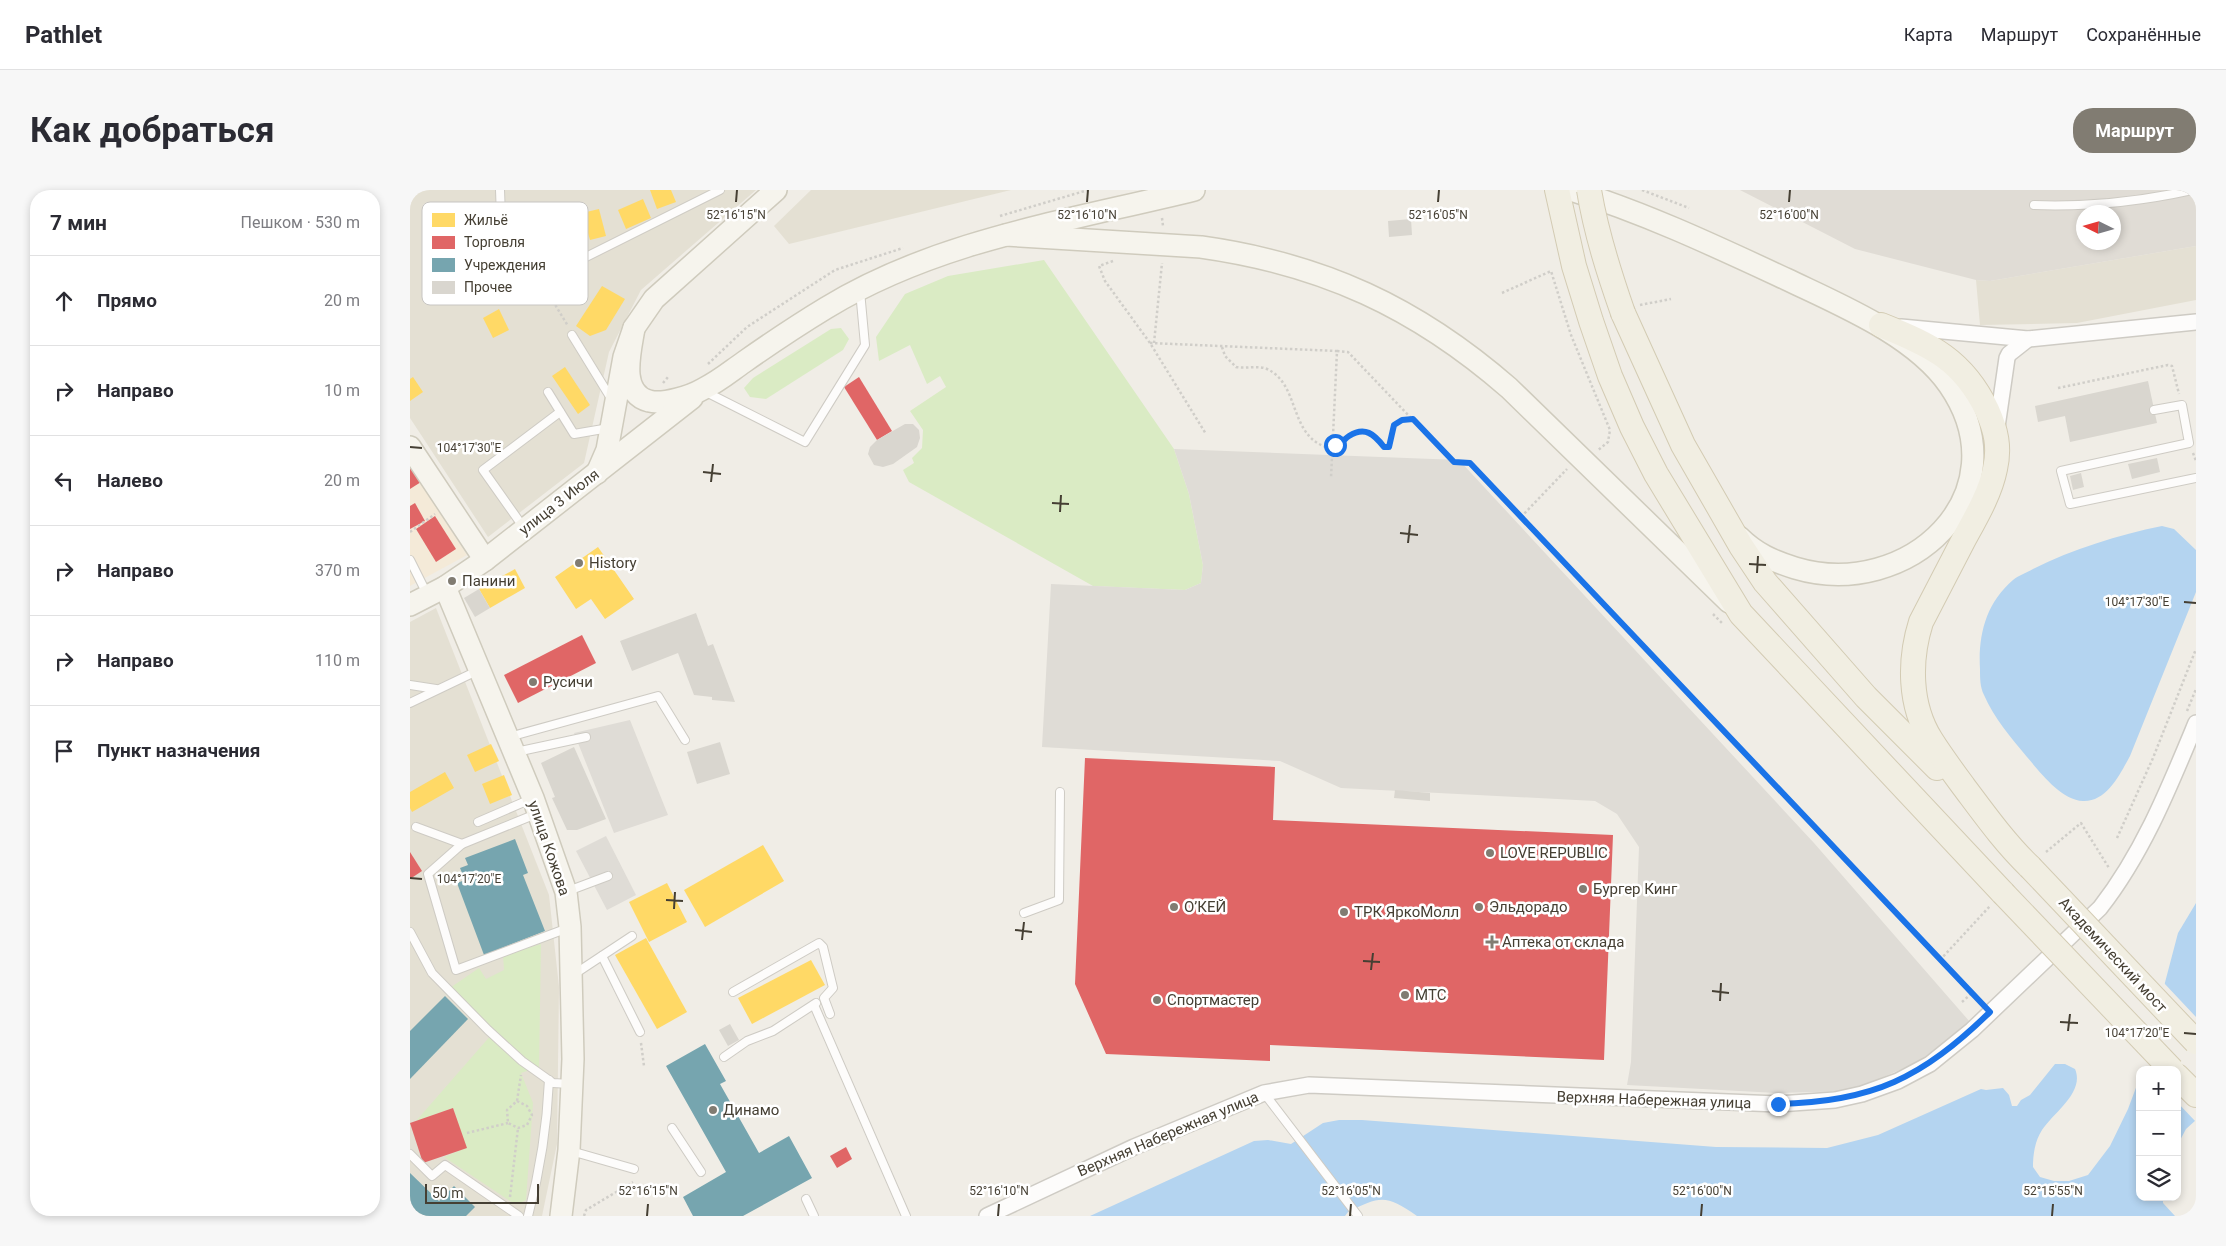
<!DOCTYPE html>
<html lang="ru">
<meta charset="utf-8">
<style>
body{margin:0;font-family:Roboto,sans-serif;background:#f7f7f7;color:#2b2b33}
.controls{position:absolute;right:15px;bottom:15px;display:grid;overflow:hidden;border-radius:10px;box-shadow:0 2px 8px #0003}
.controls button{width:45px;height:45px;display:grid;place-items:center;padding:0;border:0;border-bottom:1px solid #e1e1e2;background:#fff;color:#2b2b33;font:25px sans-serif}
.compass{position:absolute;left:1666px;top:15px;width:45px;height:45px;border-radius:50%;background:#fff;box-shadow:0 2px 8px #0003;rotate:275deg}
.scale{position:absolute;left:15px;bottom:12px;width:114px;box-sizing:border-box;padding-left:5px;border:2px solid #453f33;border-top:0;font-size:14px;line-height:18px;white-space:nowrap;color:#453f33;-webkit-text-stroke:4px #fff;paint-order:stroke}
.stop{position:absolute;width:15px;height:15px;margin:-11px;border:4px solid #1a73e8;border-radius:50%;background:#fff}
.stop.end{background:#1a73e8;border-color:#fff;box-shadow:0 1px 5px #0008}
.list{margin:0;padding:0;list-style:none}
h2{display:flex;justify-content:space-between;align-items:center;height:65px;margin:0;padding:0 20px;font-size:21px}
h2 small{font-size:16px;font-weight:400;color:#7c7c81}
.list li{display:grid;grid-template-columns:32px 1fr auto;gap:15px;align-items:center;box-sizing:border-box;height:90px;padding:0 20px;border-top:1px solid #e1e1e2}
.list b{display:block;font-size:19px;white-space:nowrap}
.list em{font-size:16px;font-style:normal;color:#7c7c81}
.icon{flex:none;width:28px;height:28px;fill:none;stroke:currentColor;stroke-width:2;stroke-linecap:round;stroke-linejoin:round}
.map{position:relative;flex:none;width:1786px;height:1026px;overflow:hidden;border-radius:20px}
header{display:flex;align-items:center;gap:30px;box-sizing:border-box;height:70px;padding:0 25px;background:#fff;border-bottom:1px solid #e1e1e2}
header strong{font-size:24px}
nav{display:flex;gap:28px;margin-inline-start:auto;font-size:18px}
.intro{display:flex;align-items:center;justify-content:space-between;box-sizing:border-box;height:120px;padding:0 30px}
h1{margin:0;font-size:35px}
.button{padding:12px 22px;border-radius:20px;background:#817c72;color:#fff;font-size:18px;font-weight:700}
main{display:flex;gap:30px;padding:0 30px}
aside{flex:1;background:#fff;border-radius:20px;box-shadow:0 2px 8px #0003}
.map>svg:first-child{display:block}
.residential{fill:#e4e0d3}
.commercial{fill:#f4ead8}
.industrial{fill:#e0dcd5;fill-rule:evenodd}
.green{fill:#daebc4}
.parking{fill:#dfdcd6}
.water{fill:#b4d4f0}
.pier{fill:#f0ede6}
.homes{fill:#ffd966}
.shops{fill:#e06666}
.public{fill:#76a5af}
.building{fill:#d9d6cf}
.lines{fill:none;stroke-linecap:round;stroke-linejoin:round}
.lane-casing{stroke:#cecbc4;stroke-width:10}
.street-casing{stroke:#cecbc4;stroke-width:18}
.secondary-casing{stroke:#cfcbbd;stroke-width:24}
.primary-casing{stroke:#d3cbb3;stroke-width:26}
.path{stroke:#d0cec9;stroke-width:2.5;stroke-dasharray:2.5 2.5;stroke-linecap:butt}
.lane{stroke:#fdfcfb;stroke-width:8}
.street{stroke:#fdfcfb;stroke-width:15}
.secondary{stroke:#f6f4ed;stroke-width:21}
.primary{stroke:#f1eee2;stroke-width:24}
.primary-bridge-casing{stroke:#d3cbb3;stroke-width:26;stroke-linecap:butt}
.primary-bridge{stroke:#f1eee2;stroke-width:24}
.route{stroke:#1a73e8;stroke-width:6}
.ticks{fill:none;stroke:#453f33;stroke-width:2}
.poi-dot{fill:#817c72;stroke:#fff;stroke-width:2}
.labels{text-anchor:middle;stroke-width:5;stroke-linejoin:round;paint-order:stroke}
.street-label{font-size:15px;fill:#453f33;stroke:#fff}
.poi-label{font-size:15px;fill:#453f33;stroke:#fff;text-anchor:start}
.key{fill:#fff;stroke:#c7c5c2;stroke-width:1}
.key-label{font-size:14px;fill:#453f33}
.ticks-label{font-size:12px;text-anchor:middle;fill:#453f33;stroke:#fff;stroke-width:5;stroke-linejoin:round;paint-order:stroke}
</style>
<header>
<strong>Pathlet</strong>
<nav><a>Карта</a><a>Маршрут</a><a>Сохранённые</a></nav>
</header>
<div class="intro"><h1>Как добраться</h1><a class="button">Маршрут</a></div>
<main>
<aside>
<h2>7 мин<small>Пешком · 530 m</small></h2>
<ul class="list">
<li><svg class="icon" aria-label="ahead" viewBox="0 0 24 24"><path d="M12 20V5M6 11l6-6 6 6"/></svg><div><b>Прямо</b></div><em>20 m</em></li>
<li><svg class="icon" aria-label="right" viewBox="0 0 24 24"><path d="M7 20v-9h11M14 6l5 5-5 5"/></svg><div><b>Направо</b></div><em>10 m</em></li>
<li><svg class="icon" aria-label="left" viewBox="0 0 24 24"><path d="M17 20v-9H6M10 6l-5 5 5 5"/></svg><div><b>Налево</b></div><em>20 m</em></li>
<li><svg class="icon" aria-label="right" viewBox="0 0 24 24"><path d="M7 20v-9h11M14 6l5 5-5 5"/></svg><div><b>Направо</b></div><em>370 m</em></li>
<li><svg class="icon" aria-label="right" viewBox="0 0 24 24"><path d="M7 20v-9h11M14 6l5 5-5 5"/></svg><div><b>Направо</b></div><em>110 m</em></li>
<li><svg class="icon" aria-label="arrive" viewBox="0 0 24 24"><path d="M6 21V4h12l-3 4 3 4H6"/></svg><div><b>Пункт назначения</b></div></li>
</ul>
</aside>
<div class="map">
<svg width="1786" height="1026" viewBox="0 0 1786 1026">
<rect width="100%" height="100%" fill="#f0ede6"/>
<g class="residential">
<polygon points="0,0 346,0 231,100 199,162 174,273 78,347 0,228"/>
<polygon points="401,0 601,0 379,54 364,36"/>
<polygon points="1786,56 1786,110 1667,133 1570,135 1566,90 1580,91"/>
<polygon points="26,418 139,705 149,797 147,954 132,1026 0,1026 0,432"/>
</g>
<polygon class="commercial" points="0,277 57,365 0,396"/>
<path class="industrial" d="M1330 0H1786V56L1580 91 1566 90 1445 59ZM1674 22H1704V52H1674Z"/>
<g class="green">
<polygon points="634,70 764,259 779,304 793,375 791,393 775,400 683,396 499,292 493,280 504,273 502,268 512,258 513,240 500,221 536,197 530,186 517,194 500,155 469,171 466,147 495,104 538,86"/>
<polygon points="431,138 439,149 433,160 356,209 340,207 334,198 343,188 421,139"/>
<polygon points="131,754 129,877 111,883 123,913 116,1010 110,1013 103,1013 34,967 56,958 43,918 6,931 82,844 37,800 69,778 76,789 94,780 93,765"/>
</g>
<g class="parking">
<polygon points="764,259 1049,270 1404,653 1560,832 1508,872 1441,901 1367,903 1217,895 1221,872 1229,657 1207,624 1185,611 931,598 870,571 632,557 641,394 775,400 791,393 793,375 779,304"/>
<polygon points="220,530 258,625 204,643 164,543"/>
<polygon points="196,646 226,705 197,720 166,661"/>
</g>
<g class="water">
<path d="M1752 336 1764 339 1786 360V402L1720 566C1710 584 1697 612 1673 611 1651 610 1630 582 1617 567 1601 548 1584 528 1574 505 1570 497 1570 488 1570 479 1568 445 1576 413 1603 390 1609 385 1616 383 1623 379 1663 359 1708 345 1752 336Z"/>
<polygon points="1786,713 1786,930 1776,939 1767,956 1767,880 1732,880 1768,743"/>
<path d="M1645 874H1655L1665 879C1675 902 1644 922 1632 940 1625 951 1623 964 1623 977L1630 987 1644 991H1659L1678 985 1700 956 1718 919 1730 887V1007H1753V1013L1765 1026H1007C976 1004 970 1006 938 1022L935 1026H680L844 951 858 950 881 954 913 933 929 930H952L1306 957 1417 958 1468 945 1571 899 1576 900 1593 898 1599 905 1602 916H1607L1611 910 1620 905Z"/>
</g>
<polygon class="pier" points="1754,793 1786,827 1786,932 1767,912 1767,880 1736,880 1732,875"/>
<g class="homes">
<polygon points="240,0 261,0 266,12 247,19"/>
<polygon points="233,9 241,28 216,39 208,20"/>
<polygon points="189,19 196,46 180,50 172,23"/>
<polygon points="192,96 215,109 196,140 180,146 166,136"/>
<polygon points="89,119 99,140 83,148 73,128"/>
<polygon points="155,177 180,215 168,224 142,186"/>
<polygon points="3,187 13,202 0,211 0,189"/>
<polygon points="188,357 224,409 195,429 181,409 166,419 145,387"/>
<polygon points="105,379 115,398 80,418 69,399"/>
<polygon points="81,554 89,571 65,582 57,565"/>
<polygon points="35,582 44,598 2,622 0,618 0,602"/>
<polygon points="94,585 102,605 80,614 72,594"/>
<polygon points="353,655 374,691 295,737 274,700"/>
<polygon points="257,693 277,732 239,752 219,712"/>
<polygon points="236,748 277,822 247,839 205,765"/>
<polygon points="401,770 415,795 342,834 328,808"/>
</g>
<g class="shops">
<polygon points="449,187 482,241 467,250 434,197"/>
<polygon points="0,277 11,292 0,299"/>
<polygon points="5,313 15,331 0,339 0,316"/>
<polygon points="25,326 46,359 26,372 6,339"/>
<polygon points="172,445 186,473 108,513 94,485"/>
<polygon points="675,568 865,577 863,630 1203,645 1194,870 860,855 860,871 696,864 665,794"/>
<polygon points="0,662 12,681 0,689"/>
<polygon points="43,918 57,958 13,973 0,933"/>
<polygon points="436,957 442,969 427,978 420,966"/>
</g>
<g class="public">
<polygon points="105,649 118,683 113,685 135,741 74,765 47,693 55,690 50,678 58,675 55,668"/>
<polygon points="35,806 58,829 0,889 0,841"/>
<polygon points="295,854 316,891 310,894 349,963 379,946 402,988 333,1026 283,1026 273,1007 316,982 256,876"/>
<polygon points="0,983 29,1011 44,996 65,1017 56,1026 0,1026"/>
</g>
<g class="building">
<polygon points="1001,29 1002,45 979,47 978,31"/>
<polygon points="1738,191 1747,233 1660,252 1655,226 1628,232 1625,216"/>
<polygon points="495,234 503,234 509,240 510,248 507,257 483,274 473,277 464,275 458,264 460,257 467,250"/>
<polygon points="1747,268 1750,282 1722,289 1718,274"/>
<polygon points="1671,283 1674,297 1663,300 1660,286"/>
<polygon points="69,399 80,418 65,427 54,408"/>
<polygon points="286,423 298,456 303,454 325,512 302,510 302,507 284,505 268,463 222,481 210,451"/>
<polygon points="310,552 320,584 287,594 277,562"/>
<polygon points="164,557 196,629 167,640 157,640 142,608 145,607 131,573"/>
<polygon points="985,600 1020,603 1020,611 984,608"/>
<polygon points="320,834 329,850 318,856 309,840"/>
</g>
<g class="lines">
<defs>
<g id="lane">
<polyline points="90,0 93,80 107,91 126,92 310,0"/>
<path d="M1624 15C1680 17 1728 12 1782 0"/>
<polyline points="162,145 202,210"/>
<polyline points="294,201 395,252 455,155 450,101"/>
<polyline points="138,202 164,244 199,238"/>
<polyline points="1744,220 1772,215 1779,253 1651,281 1660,314 1786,288"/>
<polyline points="114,338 73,280 150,222"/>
<polyline points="0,370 17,404"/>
<polyline points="0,495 26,499"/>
<polyline points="0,513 69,480"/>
<polyline points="99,547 248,506 275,550"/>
<polyline points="106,562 176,547"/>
<polyline points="68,632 121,609"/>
<polyline points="6,637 52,654 126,624"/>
<polyline points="52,654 18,684 46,780 158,738"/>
<polyline points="158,701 198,686"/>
<polyline points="614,723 649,710 650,602"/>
<polyline points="0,742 22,783 78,840 112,871 143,893 160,894"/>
<polyline points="192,766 230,842"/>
<polyline points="163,785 222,746"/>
<polyline points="323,802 409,753 413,757 423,798 414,808 420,824"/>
<polyline points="404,815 496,1026"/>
<polyline points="314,867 337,851 363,841 406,813"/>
<polyline points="854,903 948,1026"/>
<polyline points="262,938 291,982"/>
<polyline points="161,961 224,979"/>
<polyline points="0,964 22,986 35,975 109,1026"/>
<polyline points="396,1009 404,1026"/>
<path d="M118 1026C130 981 137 937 139 890"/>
</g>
<g id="street">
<polyline points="1491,137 1618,149 1786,132"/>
<polyline points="1587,237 1597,168 1599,164 1618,149"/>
<path d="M577 1026 724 957 854 903 899 895 1368 914 1425 910 1452 904 1488 891 1520 874 1562 840 1690 718C1733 663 1759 598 1786 533"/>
</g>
<g id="secondary">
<path d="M1161 0C1235 23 1305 56 1376 89 1430 115 1504 145 1539 195 1614 304 1498 412 1385 378 1363 371 1346 364 1329 347"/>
<path d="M596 45 791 57C912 74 1006 117 1099 198L1319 412"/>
<path d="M224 138C221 159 208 203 239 211 253 215 281 206 293 199 308 192 321 181 334 172 361 153 388 135 416 118 527 50 659 31 784 0"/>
<polyline points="0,257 75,370"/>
<polyline points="187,283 197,260 214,167 224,138 244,109 366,0"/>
<polyline points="35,397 123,608 156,702 160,737 163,869 159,960 151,1026"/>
<polyline points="0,415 35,397 75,370 282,208"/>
</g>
<g id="primary">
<polyline points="1147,0 1164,76 1181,131 1200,186 1222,237 1246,284 1331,424 1593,703"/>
<polyline points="1213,123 1273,255 1331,356 1355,392 1456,507 1527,578"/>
<path d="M1471 135C1521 155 1553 170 1577 220 1586 240 1590 257 1585 279 1580 304 1565 329 1553 351 1539 378 1525 405 1511 432 1499 470 1499 515 1521 550 1531 566 1543 582 1554 597 1575 625 1595 653 1620 677"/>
<polyline points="1767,886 1786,905"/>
</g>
</defs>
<use href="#lane" class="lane-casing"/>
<use href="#street" class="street-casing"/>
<use href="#secondary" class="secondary-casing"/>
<use href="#primary" class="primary-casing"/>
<g class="path">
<polyline points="1232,0 1279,18"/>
<polyline points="590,26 678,0"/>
<polyline points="752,28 753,36"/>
<polyline points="703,71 689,76 695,91 740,153 796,244"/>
<polyline points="135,98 158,136"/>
<polyline points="1092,103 1141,81 1161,145 1200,240 1198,252 1187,261"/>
<polyline points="1230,115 1261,109"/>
<polyline points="740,153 927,161 921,288"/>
<polyline points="744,153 752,73"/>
<path d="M812 157 815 166 826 177C836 179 848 175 857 179 892 195 877 250 923 259"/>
<polyline points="927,161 938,162 1043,272 1060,273 1570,813"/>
<polyline points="298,174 337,137 425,80 493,58"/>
<polyline points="253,193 258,187"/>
<polyline points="1648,198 1758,175 1762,176 1769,204"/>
<path d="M923 255C930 254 932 251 937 248 954 235 963 243 974 257H979L984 235 992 230 1003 229"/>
<polyline points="1783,263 1786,271"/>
<polyline points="1111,327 1157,279"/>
<polyline points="0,342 25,324"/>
<polyline points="1303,424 1313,434"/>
<polyline points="1777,521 1786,499"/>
<polyline points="1707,648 1743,568 1786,459"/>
<polyline points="1636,662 1671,633 1699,678"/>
<polyline points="1530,770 1580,716"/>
<polyline points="1552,812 1562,803"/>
<polyline points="231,853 234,876"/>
<polyline points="107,911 117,916 122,925 117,935 108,938 98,933 97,920 107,911 111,885"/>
<polyline points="57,943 98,933"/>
<polyline points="100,1007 108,938"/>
<polyline points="174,1026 176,1020 223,992"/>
</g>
<use href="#lane" class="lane"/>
<use href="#street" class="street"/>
<use href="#secondary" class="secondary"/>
<use href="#primary" class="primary"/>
<defs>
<g id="primary-bridge">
<path d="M1179 0C1186 43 1199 83 1213 123"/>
<polyline points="1620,677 1786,852"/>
<polyline points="1593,703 1762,880"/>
</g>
</defs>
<use href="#primary-bridge" class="primary-bridge-casing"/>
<use href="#primary-bridge" class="primary-bridge"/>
</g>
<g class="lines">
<path class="route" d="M925 255C932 254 934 249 939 246 955 236 964 244 974 257H979L984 235 992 230 1003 229 1044 272 1060 273 1580 822C1512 888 1463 912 1368 914"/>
</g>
<path class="ticks" d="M326 12 327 0M677 12 678 0M1028 12 1029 0M1379 12 1380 0M0 257 12 258M293 282 311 284M301 292 303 274M642 313 659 314M650 322 651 305M990 343 1008 345M998 353 1000 335M1339 374 1356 375M1347 383 1348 366M1774 412 1786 413M0 688 12 689M256 710 273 711M264 719 265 702M605 740 622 742M612 750 614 732M953 771 970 772M961 780 963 763M1302 801 1319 803M1310 811 1311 793M1650 832 1668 833M1658 841 1660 824M1774 843 1786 844M237 1026 238 1014M588 1026 589 1014M940 1026 941 1014M1291 1026 1292 1014M1642 1026 1643 1014"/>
<g class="poi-dot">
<circle cx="169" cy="373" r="5"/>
<circle cx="42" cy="391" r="5"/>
<circle cx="123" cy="492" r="5"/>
<circle cx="1080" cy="663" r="5"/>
<circle cx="1173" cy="699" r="5"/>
<circle cx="764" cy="717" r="5"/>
<circle cx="1069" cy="717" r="5"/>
<circle cx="934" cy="722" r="5"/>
<path d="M1079.5 744.5h5v5h5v5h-5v5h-5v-5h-5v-5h5z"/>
<circle cx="995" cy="805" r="5"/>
<circle cx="747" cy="810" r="5"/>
<circle cx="303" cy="920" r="5"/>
</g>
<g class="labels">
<g class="street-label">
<text transform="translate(149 312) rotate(-38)" y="5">улица 3 Июля</text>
<text transform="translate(139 658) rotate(71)" y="5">улица Кожова</text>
<text transform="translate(1703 765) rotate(47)" y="5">Академический мост</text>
<text transform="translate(1244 910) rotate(2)" y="5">Верхняя Набережная улица</text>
<text transform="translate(758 944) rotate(-23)" y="5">Верхняя Набережная улица</text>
</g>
<g class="poi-label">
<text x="179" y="378">History</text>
<text x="52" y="396">Панини</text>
<text x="133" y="497">Русичи</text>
<text x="1090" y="668">LOVE REPUBLIC</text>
<text x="1183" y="704">Бургер Кинг</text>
<text x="774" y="722">О’КЕЙ</text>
<text x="1079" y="722">Эльдорадо</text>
<text x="944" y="727">ТРК ЯркоМолл</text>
<text x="1092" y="757">Аптека от склада</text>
<text x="1005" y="810">МТС</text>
<text x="757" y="815">Спортмастер</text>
<text x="313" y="925">Динамо</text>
</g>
</g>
<rect x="12" y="12" width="166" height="103" rx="8" class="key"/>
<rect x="22" y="23" width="23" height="14" fill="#ffd966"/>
<rect x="22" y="46" width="23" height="13" fill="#e06666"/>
<rect x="22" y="68" width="23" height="14" fill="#76a5af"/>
<rect x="22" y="91" width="23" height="13" fill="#d9d6cf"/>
<g class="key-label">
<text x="54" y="35">Жильё</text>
<text x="54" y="57">Торговля</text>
<text x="54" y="80">Учреждения</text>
<text x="54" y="102">Прочее</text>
</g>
<g class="ticks-label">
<text x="326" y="29">52°16'15"N</text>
<text x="677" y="29">52°16'10"N</text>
<text x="1028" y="29">52°16'05"N</text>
<text x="1379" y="29">52°16'00"N</text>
<text x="59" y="262">104°17'30"E</text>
<text x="1727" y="416">104°17'30"E</text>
<text x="59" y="693">104°17'20"E</text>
<text x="1727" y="847">104°17'20"E</text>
<text x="238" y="1005">52°16'15"N</text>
<text x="589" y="1005">52°16'10"N</text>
<text x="941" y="1005">52°16'05"N</text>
<text x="1292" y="1005">52°16'00"N</text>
<text x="1643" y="1005">52°15'55"N</text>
</g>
</svg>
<div class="controls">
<button>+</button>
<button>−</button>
<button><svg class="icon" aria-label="layers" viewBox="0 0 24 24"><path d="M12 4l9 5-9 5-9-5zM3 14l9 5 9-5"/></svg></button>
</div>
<svg class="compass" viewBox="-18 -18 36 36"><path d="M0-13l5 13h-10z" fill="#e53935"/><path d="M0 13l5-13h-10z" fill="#7c7c81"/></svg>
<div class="scale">50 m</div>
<div class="stop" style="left:925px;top:255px"></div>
<div class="stop end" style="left:1368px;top:914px"></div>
</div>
</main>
